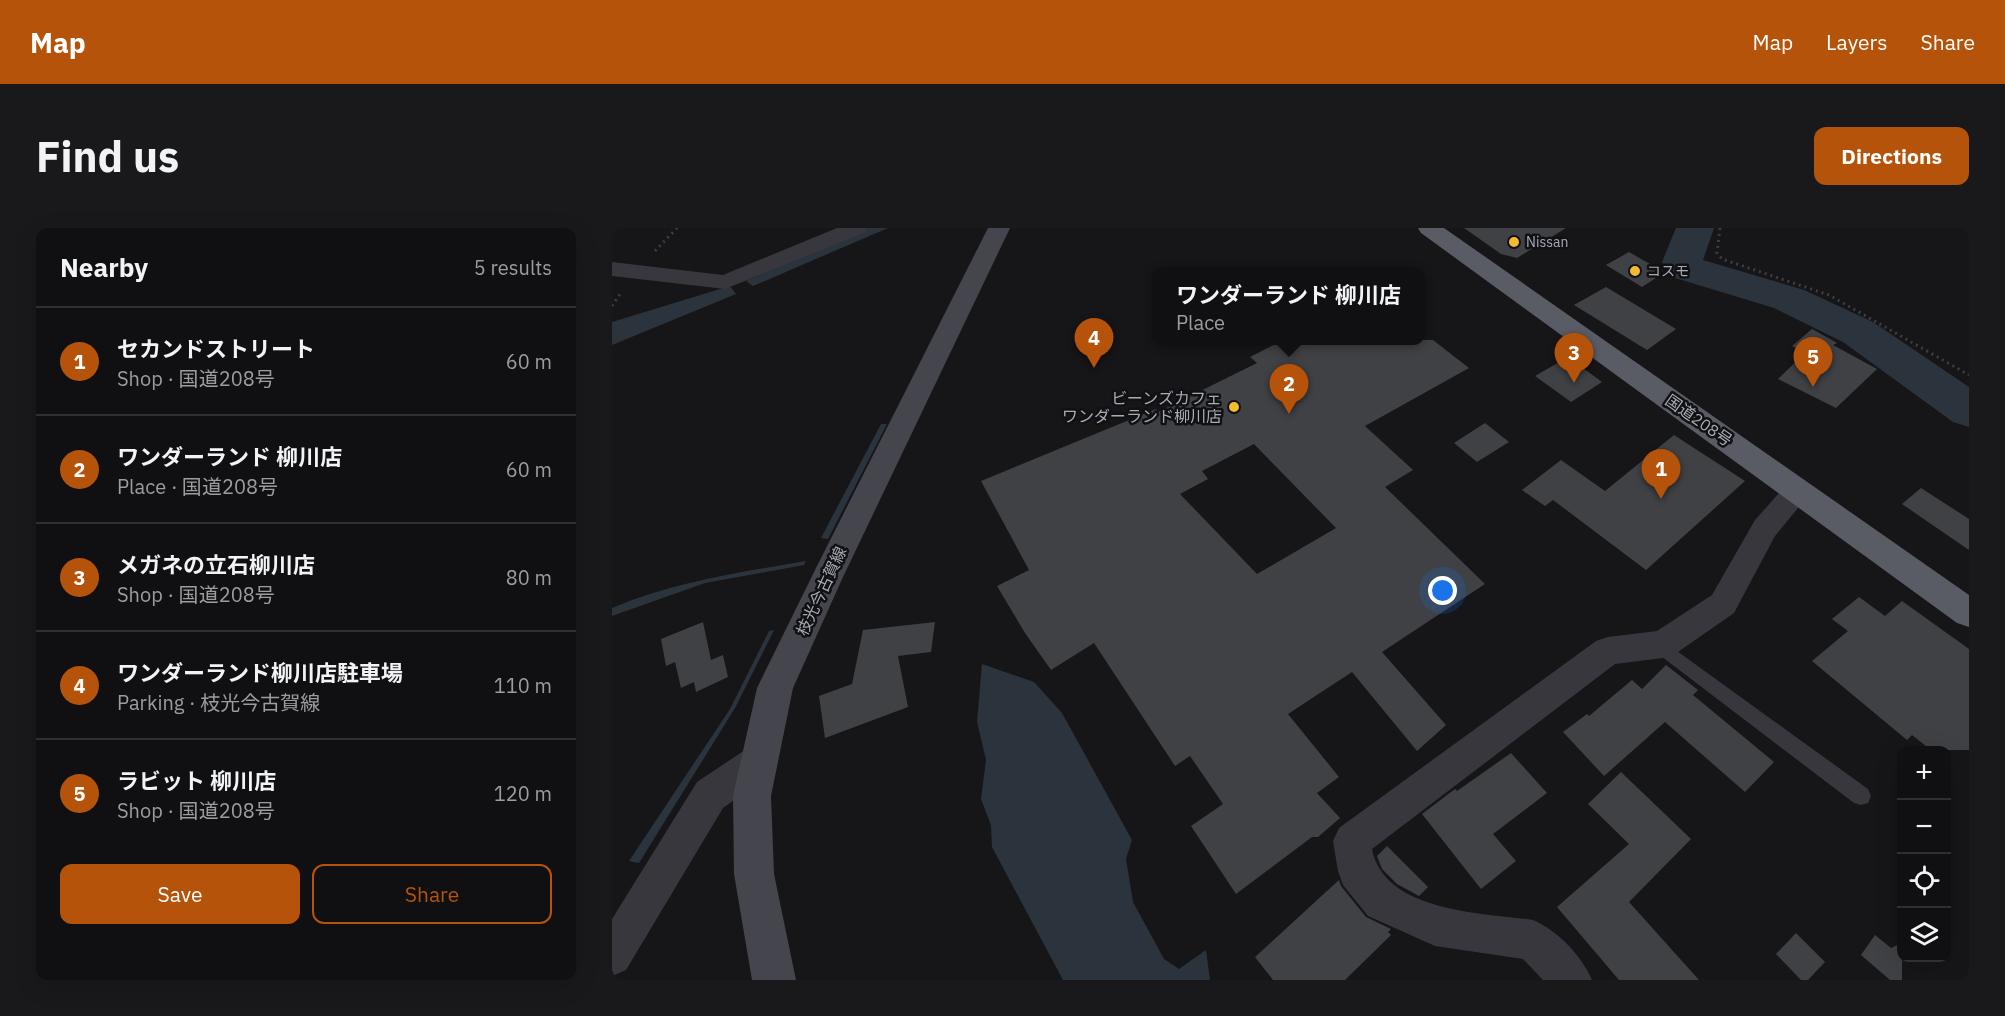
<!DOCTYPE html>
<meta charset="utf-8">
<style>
body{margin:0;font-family:"IBM Plex Sans","Noto Sans JP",sans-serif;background:#19191b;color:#f1f3f6}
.controls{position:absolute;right:18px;bottom:18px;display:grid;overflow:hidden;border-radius:12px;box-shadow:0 6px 24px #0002}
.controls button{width:54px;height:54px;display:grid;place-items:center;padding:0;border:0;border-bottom:2px solid #303032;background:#101012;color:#f1f3f6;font:30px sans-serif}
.you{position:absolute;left:831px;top:363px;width:21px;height:21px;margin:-15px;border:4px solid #fff;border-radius:50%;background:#1a73e8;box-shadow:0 0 0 9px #1a73e833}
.badge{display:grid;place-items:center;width:39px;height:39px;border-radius:50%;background:#b45309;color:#fff;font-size:20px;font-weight:700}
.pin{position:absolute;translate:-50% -50px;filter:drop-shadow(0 2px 3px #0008)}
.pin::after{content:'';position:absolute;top:32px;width:21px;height:18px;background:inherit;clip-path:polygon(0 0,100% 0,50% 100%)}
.popup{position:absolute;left:540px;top:39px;width:273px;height:78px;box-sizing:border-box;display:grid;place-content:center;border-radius:12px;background:#101012;filter:drop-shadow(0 2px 4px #0005);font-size:20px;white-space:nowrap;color:#9c9d9f}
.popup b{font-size:22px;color:#f1f3f6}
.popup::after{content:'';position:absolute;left:50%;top:100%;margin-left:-12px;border:12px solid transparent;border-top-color:#101012}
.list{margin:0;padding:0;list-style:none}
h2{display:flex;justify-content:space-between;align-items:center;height:78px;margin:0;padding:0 24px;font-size:26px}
h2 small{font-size:20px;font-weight:400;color:#9c9d9f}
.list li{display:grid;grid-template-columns:39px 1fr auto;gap:18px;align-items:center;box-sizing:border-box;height:108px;padding:0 24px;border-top:2px solid #303032}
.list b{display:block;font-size:22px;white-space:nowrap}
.list p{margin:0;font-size:20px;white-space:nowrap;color:#9c9d9f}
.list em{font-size:20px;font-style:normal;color:#9c9d9f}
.actions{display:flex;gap:12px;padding:18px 24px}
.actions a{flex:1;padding:14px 0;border:2px solid #b45309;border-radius:12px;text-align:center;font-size:21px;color:#b45309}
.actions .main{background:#b45309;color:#fff}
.icon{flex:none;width:33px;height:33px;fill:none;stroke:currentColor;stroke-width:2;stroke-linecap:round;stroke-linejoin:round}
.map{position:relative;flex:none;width:1357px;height:752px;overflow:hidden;border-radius:12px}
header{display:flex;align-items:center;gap:36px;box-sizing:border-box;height:84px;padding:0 30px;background:#b45309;color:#fff}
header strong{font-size:28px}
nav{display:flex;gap:33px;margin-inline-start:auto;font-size:21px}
.intro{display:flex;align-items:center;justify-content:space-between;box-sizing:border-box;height:144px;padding:0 36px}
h1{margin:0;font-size:42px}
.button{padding:15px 27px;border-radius:12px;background:#b45309;color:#fff;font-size:21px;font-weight:700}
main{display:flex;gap:36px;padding:0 36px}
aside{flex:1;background:#101012;border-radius:12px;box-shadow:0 6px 24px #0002}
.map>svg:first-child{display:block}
.water{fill:#2b343c}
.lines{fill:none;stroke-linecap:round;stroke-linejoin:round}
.river{fill:#2b343c;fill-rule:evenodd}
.building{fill:#404145;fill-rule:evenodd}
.path{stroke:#3d3e44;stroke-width:3;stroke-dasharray:2 4;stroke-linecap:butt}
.service{fill:#37373d;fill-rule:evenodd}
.minor{fill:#37373d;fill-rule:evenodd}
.secondary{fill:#45464d;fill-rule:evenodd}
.trunk{fill:#5a5c65;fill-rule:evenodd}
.poi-dot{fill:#f4bb31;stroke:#111113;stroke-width:2}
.labels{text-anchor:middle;stroke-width:5;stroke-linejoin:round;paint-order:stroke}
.far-poi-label{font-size:14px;fill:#a7acb8;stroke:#111113;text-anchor:start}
.poi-label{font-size:16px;fill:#a7acb8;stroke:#111113;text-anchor:end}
.street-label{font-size:16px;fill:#a7acb8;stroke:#111113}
</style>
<header>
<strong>Map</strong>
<nav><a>Map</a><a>Layers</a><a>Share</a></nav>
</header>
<div class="intro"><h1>Find us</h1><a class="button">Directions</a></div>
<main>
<aside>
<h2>Nearby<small>5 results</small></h2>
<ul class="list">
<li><span class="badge">1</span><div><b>セカンドストリート</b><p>Shop · 国道208号</p></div><em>60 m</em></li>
<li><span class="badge">2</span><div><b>ワンダーランド 柳川店</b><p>Place · 国道208号</p></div><em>60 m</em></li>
<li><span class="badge">3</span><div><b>メガネの立石柳川店</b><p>Shop · 国道208号</p></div><em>80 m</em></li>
<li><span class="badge">4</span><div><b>ワンダーランド柳川店駐車場</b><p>Parking · 枝光今古賀線</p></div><em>110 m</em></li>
<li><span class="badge">5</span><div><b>ラビット 柳川店</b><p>Shop · 国道208号</p></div><em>120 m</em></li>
</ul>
<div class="actions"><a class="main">Save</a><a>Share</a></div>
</aside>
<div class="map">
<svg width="1357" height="752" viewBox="0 0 1357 752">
<rect width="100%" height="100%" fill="#161618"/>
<g class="water">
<polygon points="255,0 276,0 141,58 134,53"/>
<polygon points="118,58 124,66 0,117 0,94"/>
<polygon points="269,196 275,196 216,311 209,310"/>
<path d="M194 333 192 337 93 355 0 388V380C61 354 129 344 194 333Z"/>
<polygon points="162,402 123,480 27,635 17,633 118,481 157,403"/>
<polygon points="370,436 422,454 450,485 520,612 514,631 521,674 552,731 567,741 594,722 598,752 451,752 380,619 379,597 369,571 374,532 365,494"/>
</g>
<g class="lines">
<polygon class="river" points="1064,0 1102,0 1091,32 1192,62 1261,94 1357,159 1357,199 1341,194 1231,114 1162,80 1060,49 1050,34"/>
</g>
<g class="building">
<polygon points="852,0 954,0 905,30 889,26"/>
<polygon points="1017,24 1038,36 1047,48 1030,59 994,37"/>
<polygon points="994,59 1064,101 1035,122 962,77"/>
<polygon points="1200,101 1225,115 1221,117 1265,141 1224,180 1166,151 1193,125 1180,118"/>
<path d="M671 112H821L857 140 753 198 801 242 773 259 873 356 770 424 834 497 805 523 740 444 676 486 727 549 705 565 728 590 706 609H700L624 666 579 598 611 576 578 528 563 538 482 415 439 442 413 405 385 358 417 342 369 253 544 181 546 184 645 135 638 129ZM642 216 724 300 645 346 568 266 596 251 590 243Z"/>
<polygon points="956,129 990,154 959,174 923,148"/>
<polygon points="873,195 897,214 865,234 842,215"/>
<polygon points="1062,207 1133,253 1034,342 941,272 933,278 910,262 949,232 993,263"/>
<polygon points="1309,260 1357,291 1357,322 1290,276"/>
<polygon points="1247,369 1273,388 1290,373 1357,421 1357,522 1319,522 1300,507 1295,512 1200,433 1236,403 1220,391"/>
<polygon points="91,394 99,432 111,427 116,449 84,464 82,454 69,460 63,434 54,438 49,411"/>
<polygon points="323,394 319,424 286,428 296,479 213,510 207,468 240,456 251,402"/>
<polygon points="1054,437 1086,462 1081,467 1162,534 1133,564 1053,494 992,548 951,504 975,486 977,488 1020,452 1030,461"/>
<polygon points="899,525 935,565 881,606 904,633 869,661 810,586 843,561 845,563"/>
<polygon points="1009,544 1079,611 1017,674 1087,752 1007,752 945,679 1017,616 976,576"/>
<polygon points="775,618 816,659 807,668 785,656 770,641 765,628"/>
<polygon points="727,652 729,658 754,689 779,701 776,704 779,707 733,752 661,752 643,729"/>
<polygon points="1184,705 1213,734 1196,752 1189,752 1164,726"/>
<polygon points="1263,707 1279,720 1290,715 1290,752 1278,752 1249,727"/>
</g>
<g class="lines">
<g class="path">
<polyline points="1108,0 1105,25 1110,31 1217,67 1357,147"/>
<polyline points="43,23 65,0"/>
<polyline points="0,78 10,63"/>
</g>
<polygon class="service" points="1047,410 1256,561 1259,568 1256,575 1249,577 1242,575 1041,422 1038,417 1041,412"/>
<g class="minor">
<polygon points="225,0 255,0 252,5 113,61 0,48 0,34 111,47"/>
<path d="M1186 252 1196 255 1200 263 1163 308 1122 385 1063 426 1051 430 1003 436 760 621C772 684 871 685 921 692 945 702 970 728 980 752H931L911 731 823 718 756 688 731 657 726 643 721 613 727 600 984 413 996 409 1045 403 1100 367 1143 292 1176 255Z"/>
<polygon points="146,517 159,522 164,534 159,546 111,580 14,742 0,748 0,691 85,554 133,522"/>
</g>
<polygon class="secondary" points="376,0 398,0 231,349 181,460 159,568 162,646 184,752 140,752 122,646 121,568 145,460 204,340"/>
<polygon class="trunk" points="806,0 832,0 1357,367 1357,399 1345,395 809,5"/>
</g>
<g class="poi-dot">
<circle cx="902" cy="14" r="6"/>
<circle cx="1023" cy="43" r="6"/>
<circle cx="622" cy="179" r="6"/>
</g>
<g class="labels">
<g class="far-poi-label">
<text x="914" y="19">Nissan</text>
<text x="1035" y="48">コスモ</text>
</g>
<g class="poi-label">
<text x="610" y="176">ビーンズカフェ<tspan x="610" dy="18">ワンダーランド柳川店</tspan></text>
</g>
<g class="street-label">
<text transform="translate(1087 192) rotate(35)" y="6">国道208号</text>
<text transform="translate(209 363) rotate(-65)" y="6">枝光今古賀線</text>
</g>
</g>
</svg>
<div class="controls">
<button>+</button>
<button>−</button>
<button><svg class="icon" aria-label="locate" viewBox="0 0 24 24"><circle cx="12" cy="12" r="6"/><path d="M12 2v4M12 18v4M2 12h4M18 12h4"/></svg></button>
<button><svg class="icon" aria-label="layers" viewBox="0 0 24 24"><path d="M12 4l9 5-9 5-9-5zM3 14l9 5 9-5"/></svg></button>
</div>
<div class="you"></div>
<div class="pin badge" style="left:1049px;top:271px">1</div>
<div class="pin badge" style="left:677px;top:186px">2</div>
<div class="popup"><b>ワンダーランド 柳川店</b>Place</div>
<div class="pin badge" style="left:962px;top:155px">3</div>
<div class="pin badge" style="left:482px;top:140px">4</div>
<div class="pin badge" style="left:1201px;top:159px">5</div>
</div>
</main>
